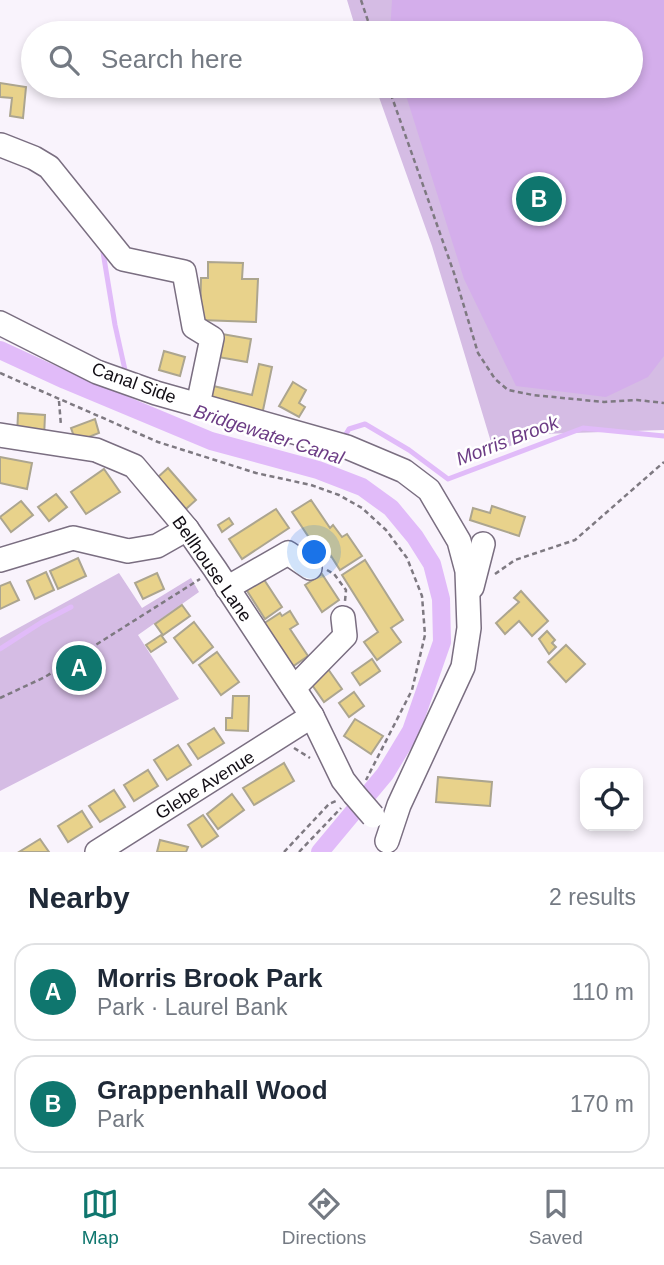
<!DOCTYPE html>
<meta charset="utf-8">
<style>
body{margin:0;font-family:Helvetica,sans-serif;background:#f6f6f7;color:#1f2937}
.controls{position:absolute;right:21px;bottom:21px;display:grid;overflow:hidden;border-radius:14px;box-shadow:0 4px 10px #0003}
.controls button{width:63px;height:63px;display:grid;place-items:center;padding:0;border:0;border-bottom:2px solid #e0e1e3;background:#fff;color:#1f2937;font:35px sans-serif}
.you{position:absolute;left:315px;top:553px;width:24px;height:24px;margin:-18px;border:5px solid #fff;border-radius:50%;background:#1a73e8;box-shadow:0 0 0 10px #1a73e833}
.badge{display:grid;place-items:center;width:46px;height:46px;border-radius:50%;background:#0f766e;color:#fff;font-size:23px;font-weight:700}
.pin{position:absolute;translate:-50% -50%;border:4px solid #fff;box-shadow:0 2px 7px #0006}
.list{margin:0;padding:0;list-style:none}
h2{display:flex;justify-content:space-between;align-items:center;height:91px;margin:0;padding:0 28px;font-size:30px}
h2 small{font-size:23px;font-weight:400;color:#747a83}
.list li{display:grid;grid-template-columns:46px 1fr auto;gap:21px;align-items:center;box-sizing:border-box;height:98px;margin:0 14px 14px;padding:0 14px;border:2px solid #e0e1e3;border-radius:21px}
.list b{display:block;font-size:26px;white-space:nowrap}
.list p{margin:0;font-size:23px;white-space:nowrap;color:#747a83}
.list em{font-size:23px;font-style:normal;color:#747a83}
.icon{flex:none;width:38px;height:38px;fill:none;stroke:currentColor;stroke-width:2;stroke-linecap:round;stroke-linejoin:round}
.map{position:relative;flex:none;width:664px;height:852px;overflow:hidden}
.search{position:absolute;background:#fff;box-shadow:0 4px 10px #0003;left:21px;right:21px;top:21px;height:77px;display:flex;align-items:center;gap:18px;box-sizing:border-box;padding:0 24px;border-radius:38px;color:#747a83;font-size:26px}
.sheet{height:315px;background:#fff}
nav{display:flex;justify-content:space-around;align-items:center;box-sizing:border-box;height:98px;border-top:2px solid #e0e1e3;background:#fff;font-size:19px;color:#747a83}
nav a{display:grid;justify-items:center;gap:4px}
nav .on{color:#0f766e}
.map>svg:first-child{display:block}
.green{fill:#d5bce4}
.forest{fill:#d4aeeb}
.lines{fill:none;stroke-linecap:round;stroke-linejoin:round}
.stream{stroke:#e1bbf9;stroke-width:5}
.canal{stroke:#e1bbf9;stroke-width:18}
.building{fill:#e8d28b;stroke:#aca58f;stroke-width:2}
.minor-casing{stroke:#7a6e81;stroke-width:26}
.path{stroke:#7e7981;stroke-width:2.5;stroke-dasharray:5 3.5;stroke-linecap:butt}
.minor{stroke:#fff;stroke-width:23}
.minor-bridge-casing{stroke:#7a6e81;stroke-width:26;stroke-linecap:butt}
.minor-bridge{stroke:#fff;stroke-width:23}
.labels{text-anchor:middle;stroke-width:5;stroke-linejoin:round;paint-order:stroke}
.street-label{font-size:18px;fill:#110d14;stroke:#fff}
.water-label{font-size:19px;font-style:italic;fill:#6c3c85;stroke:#fff}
</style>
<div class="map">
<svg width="664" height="852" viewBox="0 0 664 852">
<rect width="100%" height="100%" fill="#f9f3fc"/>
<g class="green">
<polygon points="347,0 664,0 664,430 542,434 494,452 432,246 375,86 631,86 631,33 357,33"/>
<polygon points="119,573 142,608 191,578 199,592 138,635 179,699 0,791 0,638"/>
</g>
<polygon class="forest" points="392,0 664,0 664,356 648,377 606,397 516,386 464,279 403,86 631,86 631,33 390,33"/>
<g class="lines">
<g class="stream">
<polyline points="102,246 115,325 125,370"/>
<polyline points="343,439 349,429 365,424 409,450 448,479 583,428 664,436"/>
<polyline points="0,649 42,622 71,607"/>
</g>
<polyline class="canal" points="0,350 65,380 211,441 318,470 362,487 391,508 415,537 432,564 441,599 442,642 411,731 385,774 320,852"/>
</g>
<g class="building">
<polygon points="0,83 26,87 23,118 10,116 12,98 0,97"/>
<polygon points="208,262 243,263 242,279 258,279 256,322 200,320 201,278 208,278"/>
<polygon points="222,334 251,339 247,362 218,357"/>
<polygon points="164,351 185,357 180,376 159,370"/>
<polygon points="259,364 272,367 262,415 205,403 209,385 252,395"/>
<polygon points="293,382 306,390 299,403 305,407 299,417 279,406"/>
<polygon points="18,413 45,415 44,438 17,437"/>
<polygon points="95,419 99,433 76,442 71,428"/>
<polygon points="0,457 32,463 27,489 0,483"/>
<polygon points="168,468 196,500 186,509 158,477"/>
<polygon points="104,469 120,492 86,514 71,492"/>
<polygon points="56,494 67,507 49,521 38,507"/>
<polygon points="311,500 330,528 333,525 342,537 347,534 362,556 340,570 331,556 327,559 315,540 312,542 292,512"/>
<polygon points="21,501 33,515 11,532 0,517"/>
<polygon points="492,506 525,517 519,536 470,520 473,508 490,513"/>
<polygon points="276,509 289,528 242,559 229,539"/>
<polygon points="229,518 233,524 222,532 218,525"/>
<polygon points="78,558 86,576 58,589 50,571"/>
<polygon points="365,560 403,620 391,628 401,642 377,660 364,642 378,632 342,575"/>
<polygon points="46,572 54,590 35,599 27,581"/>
<polygon points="157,573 164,589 143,599 135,583"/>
<polygon points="322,574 339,600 322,612 305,585"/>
<polygon points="261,575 282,607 265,619 244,586"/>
<polygon points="10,582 19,600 0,609 0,586"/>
<polygon points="521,591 548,621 532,636 519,621 505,634 496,623 519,602 514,598"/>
<polygon points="182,605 190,616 163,635 155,624"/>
<polygon points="290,611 298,624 290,629 308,656 292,667 263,624 280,613 282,616"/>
<polygon points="194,622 213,647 193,663 174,638"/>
<polygon points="547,631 555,640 552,643 556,647 549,654 539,639"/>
<polygon points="161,635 166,642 151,652 146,645"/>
<polygon points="566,645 585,664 566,682 548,662"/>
<polygon points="217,652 239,682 221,695 199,665"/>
<polygon points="372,659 380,671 360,685 352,673"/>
<polygon points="328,669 342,689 324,702 310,682"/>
<polygon points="354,692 364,706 349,717 339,703"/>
<polygon points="233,696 249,696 248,731 226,730 226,718 232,718"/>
<polygon points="355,719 383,736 371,754 344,736"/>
<polygon points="214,728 224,743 198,759 188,744"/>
<polygon points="178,745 191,765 167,780 154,760"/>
<polygon points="284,763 294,781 254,805 243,788"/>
<polygon points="148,770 158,786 134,801 124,785"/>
<polygon points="438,777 492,782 490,806 436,802"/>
<polygon points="114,790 125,807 100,822 89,806"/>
<polygon points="232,794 244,810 218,829 207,814"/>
<polygon points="82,811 92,827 68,842 58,826"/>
<polygon points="203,815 218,836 202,847 188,825"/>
<polygon points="40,839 49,852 19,852"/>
<polygon points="160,840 188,847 186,852 157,852"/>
</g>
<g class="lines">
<defs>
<g id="minor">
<polyline points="1,145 34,158 49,167 123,259 184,272 194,327 212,338 198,405"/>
<polyline points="0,323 97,372 156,393 347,447 404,471 429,490 459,541 467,571 469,628 463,667 399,805 387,841"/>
<polyline points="0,435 96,450 134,466 187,529 215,569 312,716 343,780 354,794"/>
<polyline points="0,560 73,538 128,551 157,546 187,529"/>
<polyline points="472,587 483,544"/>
<polyline points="227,588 288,553 310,568"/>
<polyline points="294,688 345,636 343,618"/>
<polyline points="97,852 312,716"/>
</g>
</defs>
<use href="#minor" class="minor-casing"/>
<g class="path">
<polyline points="361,0 372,33"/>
<polyline points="388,86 454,273 478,353 495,379 508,390 533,395 604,402 637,400 664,403"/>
<polyline points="0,373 158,442 256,473 311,485 339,495 362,508 386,530 407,558 422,596 425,635 412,690 366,780"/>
<polyline points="59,401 61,426"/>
<polyline points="327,570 334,574 346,590 345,601"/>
<polyline points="495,574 515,560 575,540 664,462"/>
<polyline points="0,698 45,677 200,579"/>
<polyline points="294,748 310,758"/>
<polyline points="284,852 329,804 336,801"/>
<polyline points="299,852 341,808"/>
</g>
<use href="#minor" class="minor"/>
<defs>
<polyline id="minor-bridge" points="354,794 373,816"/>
</defs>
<use href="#minor-bridge" class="minor-bridge-casing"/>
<use href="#minor-bridge" class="minor-bridge"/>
</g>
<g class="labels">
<g class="street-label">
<text transform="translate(134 383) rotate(20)" y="6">Canal Side</text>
<text transform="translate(212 569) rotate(55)" y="6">Bellhouse Lane</text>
<text transform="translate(205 785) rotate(-32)" y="6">Glebe Avenue</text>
</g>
<g class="water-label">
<text transform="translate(269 434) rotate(18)" y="7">Bridgewater Canal</text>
<text transform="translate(507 440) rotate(-21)" y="7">Morris Brook</text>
</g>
</g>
</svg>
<div class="controls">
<button><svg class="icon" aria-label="locate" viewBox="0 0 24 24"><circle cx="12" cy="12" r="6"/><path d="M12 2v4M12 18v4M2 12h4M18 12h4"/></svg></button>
</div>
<div class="you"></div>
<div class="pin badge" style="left:79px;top:668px">A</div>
<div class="pin badge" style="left:539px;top:199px">B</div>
<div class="search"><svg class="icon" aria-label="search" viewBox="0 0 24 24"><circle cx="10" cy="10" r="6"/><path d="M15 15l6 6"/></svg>Search here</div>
</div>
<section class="sheet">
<h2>Nearby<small>2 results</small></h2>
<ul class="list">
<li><span class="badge">A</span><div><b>Morris Brook Park</b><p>Park · Laurel Bank</p></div><em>110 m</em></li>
<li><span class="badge">B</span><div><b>Grappenhall Wood</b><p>Park</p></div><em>170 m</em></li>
</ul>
</section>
<nav>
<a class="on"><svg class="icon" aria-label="map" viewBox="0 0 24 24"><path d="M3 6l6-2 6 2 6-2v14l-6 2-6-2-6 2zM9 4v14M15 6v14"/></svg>Map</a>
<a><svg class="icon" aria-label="directions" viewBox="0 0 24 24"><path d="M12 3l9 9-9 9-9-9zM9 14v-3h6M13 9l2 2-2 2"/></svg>Directions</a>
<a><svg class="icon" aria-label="saved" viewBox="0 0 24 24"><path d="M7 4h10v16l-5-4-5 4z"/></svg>Saved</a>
</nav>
